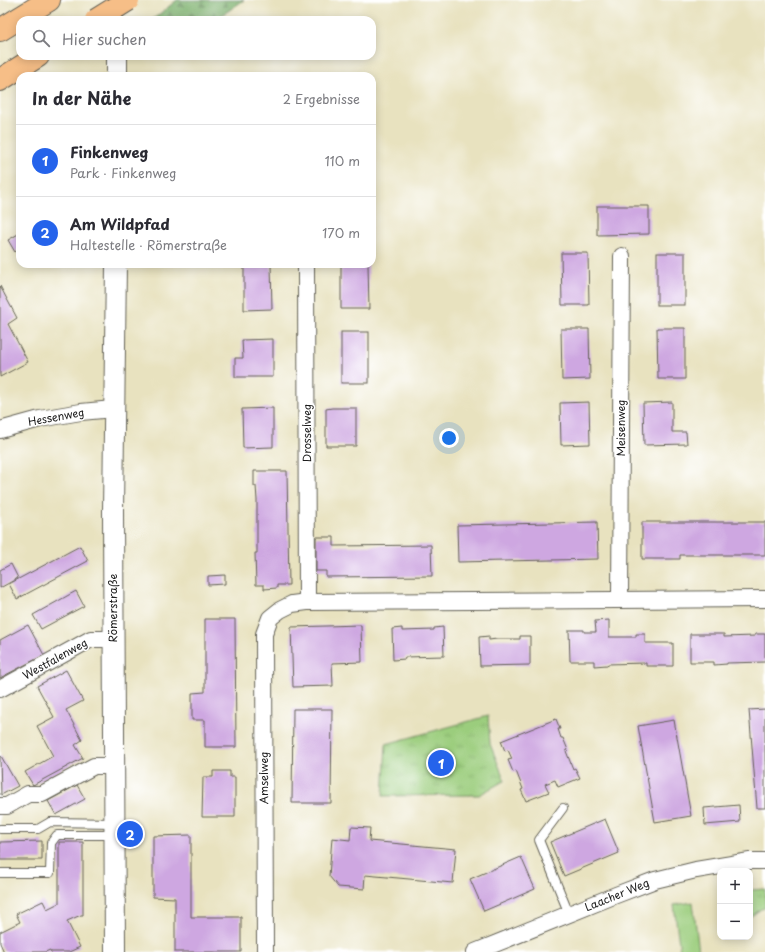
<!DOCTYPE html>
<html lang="de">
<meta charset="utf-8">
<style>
body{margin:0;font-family:"Playpen Sans",sans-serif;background:#f7f7f7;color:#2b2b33}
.controls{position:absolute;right:12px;bottom:12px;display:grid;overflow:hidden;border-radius:8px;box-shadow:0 2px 10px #0003}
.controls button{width:36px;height:36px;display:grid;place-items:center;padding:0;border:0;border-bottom:1px solid #e1e1e2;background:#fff;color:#2b2b33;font:20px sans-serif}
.you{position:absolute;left:449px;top:438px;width:14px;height:14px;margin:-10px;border:3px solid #fff;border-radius:50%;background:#1a73e8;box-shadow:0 0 0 6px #1a73e833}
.badge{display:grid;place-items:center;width:26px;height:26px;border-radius:50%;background:#2563eb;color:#fff;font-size:13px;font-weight:700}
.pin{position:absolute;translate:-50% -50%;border:2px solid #fff;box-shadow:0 1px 4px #0006}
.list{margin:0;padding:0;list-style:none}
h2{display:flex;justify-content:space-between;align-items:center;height:52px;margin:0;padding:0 16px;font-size:17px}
h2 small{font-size:13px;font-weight:400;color:#7c7c81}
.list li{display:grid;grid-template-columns:26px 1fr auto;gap:12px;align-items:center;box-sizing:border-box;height:72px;padding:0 16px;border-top:1px solid #e1e1e2}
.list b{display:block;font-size:15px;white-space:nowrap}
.list p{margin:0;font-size:13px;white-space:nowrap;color:#7c7c81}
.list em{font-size:13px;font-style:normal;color:#7c7c81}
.icon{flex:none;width:22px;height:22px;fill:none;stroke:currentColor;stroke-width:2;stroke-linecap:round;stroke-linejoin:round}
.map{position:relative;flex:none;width:765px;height:952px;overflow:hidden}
.search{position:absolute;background:#fff;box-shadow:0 2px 10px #0003;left:16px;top:16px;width:360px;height:44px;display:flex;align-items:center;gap:10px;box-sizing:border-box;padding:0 14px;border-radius:12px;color:#7c7c81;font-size:15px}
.panel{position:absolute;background:#fff;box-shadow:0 2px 10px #0003;left:16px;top:72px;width:360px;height:196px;border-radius:12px}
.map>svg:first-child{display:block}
.forest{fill:url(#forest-firs);stroke:#4c6644}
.park{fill:url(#park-tufts);stroke:#5c744c}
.garden{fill:#9bcd7d;stroke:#5c744c}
.building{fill:#cea7e1}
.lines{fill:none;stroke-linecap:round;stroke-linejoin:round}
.service-casing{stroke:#636155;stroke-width:10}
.minor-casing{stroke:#636155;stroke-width:18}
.tertiary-casing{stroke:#636155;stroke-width:22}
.motorway-casing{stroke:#636155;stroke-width:24}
.service{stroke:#fff;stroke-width:8}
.minor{stroke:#fff;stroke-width:16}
.tertiary{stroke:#fff;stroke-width:20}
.motorway{stroke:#f6be87;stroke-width:22}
.motorway-bridge-casing{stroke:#636155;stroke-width:24;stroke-linecap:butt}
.motorway-bridge{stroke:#f6be87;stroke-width:22}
.labels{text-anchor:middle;stroke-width:3;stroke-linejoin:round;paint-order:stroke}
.street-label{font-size:11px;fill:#1c1c1c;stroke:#fff}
</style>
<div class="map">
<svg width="765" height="952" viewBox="0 0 765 952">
<defs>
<pattern id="forest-firs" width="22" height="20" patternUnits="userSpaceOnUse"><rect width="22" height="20" fill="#7cb06c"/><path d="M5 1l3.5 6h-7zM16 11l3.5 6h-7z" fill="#658e58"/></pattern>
<pattern id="park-tufts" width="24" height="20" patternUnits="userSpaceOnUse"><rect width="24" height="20" fill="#9bcd7d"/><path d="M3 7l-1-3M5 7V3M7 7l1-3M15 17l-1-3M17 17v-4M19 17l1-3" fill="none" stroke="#85af6b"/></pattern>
</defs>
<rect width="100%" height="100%" fill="#fff"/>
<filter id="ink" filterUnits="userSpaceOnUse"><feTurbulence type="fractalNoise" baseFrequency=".025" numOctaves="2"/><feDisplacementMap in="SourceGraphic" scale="8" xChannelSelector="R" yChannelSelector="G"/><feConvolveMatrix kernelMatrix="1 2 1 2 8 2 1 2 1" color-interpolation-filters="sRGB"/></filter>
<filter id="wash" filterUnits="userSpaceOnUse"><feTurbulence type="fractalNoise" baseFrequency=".012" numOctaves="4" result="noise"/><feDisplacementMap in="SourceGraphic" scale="16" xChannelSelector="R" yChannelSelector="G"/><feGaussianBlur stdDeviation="0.9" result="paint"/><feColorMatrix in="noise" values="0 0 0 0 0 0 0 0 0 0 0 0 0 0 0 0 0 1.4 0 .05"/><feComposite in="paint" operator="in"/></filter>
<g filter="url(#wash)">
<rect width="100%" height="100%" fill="#e8e2bf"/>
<polygon class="forest" points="177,0 244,0 215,20 152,20"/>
<g class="park">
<polygon points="488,716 490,744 505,781 502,782 479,795 383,796 386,744"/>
<polygon points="765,889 765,908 761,909 750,917 750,890"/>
</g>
<polygon class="garden" points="693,902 699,952 680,952 674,905"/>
<g id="blocks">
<g class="building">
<polygon points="597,206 649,206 649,234 597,235"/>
<polygon points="20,233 20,249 15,252 8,240"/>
<polygon points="561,253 588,253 589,305 562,305"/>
<rect x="657" y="253" width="28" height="52"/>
<polygon points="244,264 271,264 272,309 244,310"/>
<polygon points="341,264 368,264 369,309 341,309"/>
<polygon points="0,286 17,318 8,324 28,362 0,377"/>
<polygon points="657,328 685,328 685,379 658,379"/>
<polygon points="561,329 589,329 590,379 562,380"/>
<rect x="341" y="332" width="28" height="51"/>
<polygon points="273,339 273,377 235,377 235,358 243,358 242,340"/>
<polygon points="589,402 590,444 561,445 560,403"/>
<polygon points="672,402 672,432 686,432 687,444 644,445 643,403"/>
<polygon points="273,408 273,447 243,448 242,409"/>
<polygon points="332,408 356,408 356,446 326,446 326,409"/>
<polygon points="254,471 287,471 289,585 277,585 277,588 264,589 264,585 256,585 255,553 257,553 257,500 256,486 254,486"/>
<polygon points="597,522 598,559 458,562 457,525"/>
<polygon points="642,522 765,522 765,555 680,555 680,559 642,559"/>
<polygon points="316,537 334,537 334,546 431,545 432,576 326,577 326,571 316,571"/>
<polygon points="80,546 88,561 17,599 9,584"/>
<polygon points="11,564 18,578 0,588 0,570"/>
<polygon points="225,575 225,584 208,585 208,576"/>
<polygon points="76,591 84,606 41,629 33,615"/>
<polygon points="205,619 235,619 236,747 205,747 205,720 192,720 192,693 205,692"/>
<polygon points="609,620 609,637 636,637 636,634 645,634 645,643 673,643 673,666 646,666 646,663 608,664 607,665 594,666 594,661 570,661 569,630 584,630 584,632 596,632 595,621"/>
<polygon points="28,625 44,655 0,678 0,640"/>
<polygon points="361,625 362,662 332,663 333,686 293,687 291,627"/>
<polygon points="443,627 444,656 405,657 405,659 393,660 392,629 402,628 402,631 434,630 434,628"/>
<polygon points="690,634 724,634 724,637 755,636 755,634 765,634 765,662 727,663 727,664 714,665 714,662 690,662"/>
<polygon points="489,636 489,640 497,639 520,639 520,636 530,636 530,665 480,666 479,637"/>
<polygon points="66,670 83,701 66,710 82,740 75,745 83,758 33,785 25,772 53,756 37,726 54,717 37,686"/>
<polygon points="293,709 332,709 331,803 292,803"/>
<polygon points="765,709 765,808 757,808 749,710"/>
<polygon points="556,719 560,729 558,729 561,738 563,738 568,750 566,751 573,769 575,768 580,778 558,787 555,780 545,784 549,792 526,801 521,790 523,789 516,771 513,772 508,760 512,759 508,750 505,751 501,741"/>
<polygon points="674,720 691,816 655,822 638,726"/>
<polygon points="1,756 18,786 1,795 0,757"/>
<polygon points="213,771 230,771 230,777 235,777 235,817 202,817 203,777 213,777"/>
<polygon points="77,785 85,799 56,815 48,801"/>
<polygon points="739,805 740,822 705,825 704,808"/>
<polygon points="605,819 619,853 564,876 550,842"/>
<polygon points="351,827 370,828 369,841 456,849 453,883 365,875 364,889 338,887 329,876 332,838 350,840"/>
<polygon points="191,835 191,917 241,917 241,952 175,952 175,898 153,897 153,836"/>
<polygon points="42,841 42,860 0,860 0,842"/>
<polygon points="59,842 83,842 83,915 81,915 67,921 80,947 69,952 51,952 50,950 45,952 4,952 0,943 0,932 20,922 16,914 43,901 47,909 59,903"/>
<polygon points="521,857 535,889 484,911 470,879"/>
</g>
</g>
</g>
<g filter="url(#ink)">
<use href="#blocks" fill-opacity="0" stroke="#636155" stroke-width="1"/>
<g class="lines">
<defs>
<g id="service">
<polyline points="563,808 539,840 569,914"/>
<polyline points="0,829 38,829 50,822 114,823"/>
<polyline points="0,873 50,873 51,843 57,835 114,835"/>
</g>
<g id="minor">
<polyline points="306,264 307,602"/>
<polyline points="0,430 40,419 81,412 113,409"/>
<polyline points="620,599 622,256"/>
<polyline points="0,689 91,639 113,639"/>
<polyline points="0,806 7,806 28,794 42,794 94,766 114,766"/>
<polyline points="265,952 264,634 270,618 280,610 292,604 307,602 765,599"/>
<polyline points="475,952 616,895 655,880 696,870 750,861 765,861"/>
</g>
<g id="tertiary">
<polyline points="117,76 117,56"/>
<polyline points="115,952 113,511 116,264"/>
</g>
<g id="motorway">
<polyline points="0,30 49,0"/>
<polyline points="0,80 38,56"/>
</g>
</defs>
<use href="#service" class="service-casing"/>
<use href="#minor" class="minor-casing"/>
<use href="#tertiary" class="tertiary-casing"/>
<use href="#motorway" class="motorway-casing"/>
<use href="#service" class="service"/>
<use href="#minor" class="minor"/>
<use href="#tertiary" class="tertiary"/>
<use href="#motorway" class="motorway"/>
<defs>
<polyline id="motorway-bridge" points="96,20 128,0"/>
</defs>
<use href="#motorway-bridge" class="motorway-bridge-casing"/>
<use href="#motorway-bridge" class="motorway-bridge"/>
</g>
</g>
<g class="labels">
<g class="street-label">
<text transform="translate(56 417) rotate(-10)" y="4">Hessenweg</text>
<text transform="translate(621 428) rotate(-90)" y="4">Meisenweg</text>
<text transform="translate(307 433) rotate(-90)" y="4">Drosselweg</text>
<text transform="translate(113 608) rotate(-90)" y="4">Römerstraße</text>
<text transform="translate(55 659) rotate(-29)" y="4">Westfalenweg</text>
<text transform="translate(264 778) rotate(-90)" y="4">Amselweg</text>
<text transform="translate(617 895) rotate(-22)" y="4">Laacher Weg</text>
</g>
</g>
</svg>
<div class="controls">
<button>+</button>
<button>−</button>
</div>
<div class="you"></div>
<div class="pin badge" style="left:441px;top:763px">1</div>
<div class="pin badge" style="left:130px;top:834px">2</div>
<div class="search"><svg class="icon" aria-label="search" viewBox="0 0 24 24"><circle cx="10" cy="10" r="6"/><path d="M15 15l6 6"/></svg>Hier suchen</div>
<section class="panel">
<h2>In der Nähe<small>2 Ergebnisse</small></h2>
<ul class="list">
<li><span class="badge">1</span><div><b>Finkenweg</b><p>Park · Finkenweg</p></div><em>110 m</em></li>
<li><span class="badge">2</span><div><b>Am Wildpfad</b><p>Haltestelle · Römerstraße</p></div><em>170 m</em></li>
</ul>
</section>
</div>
